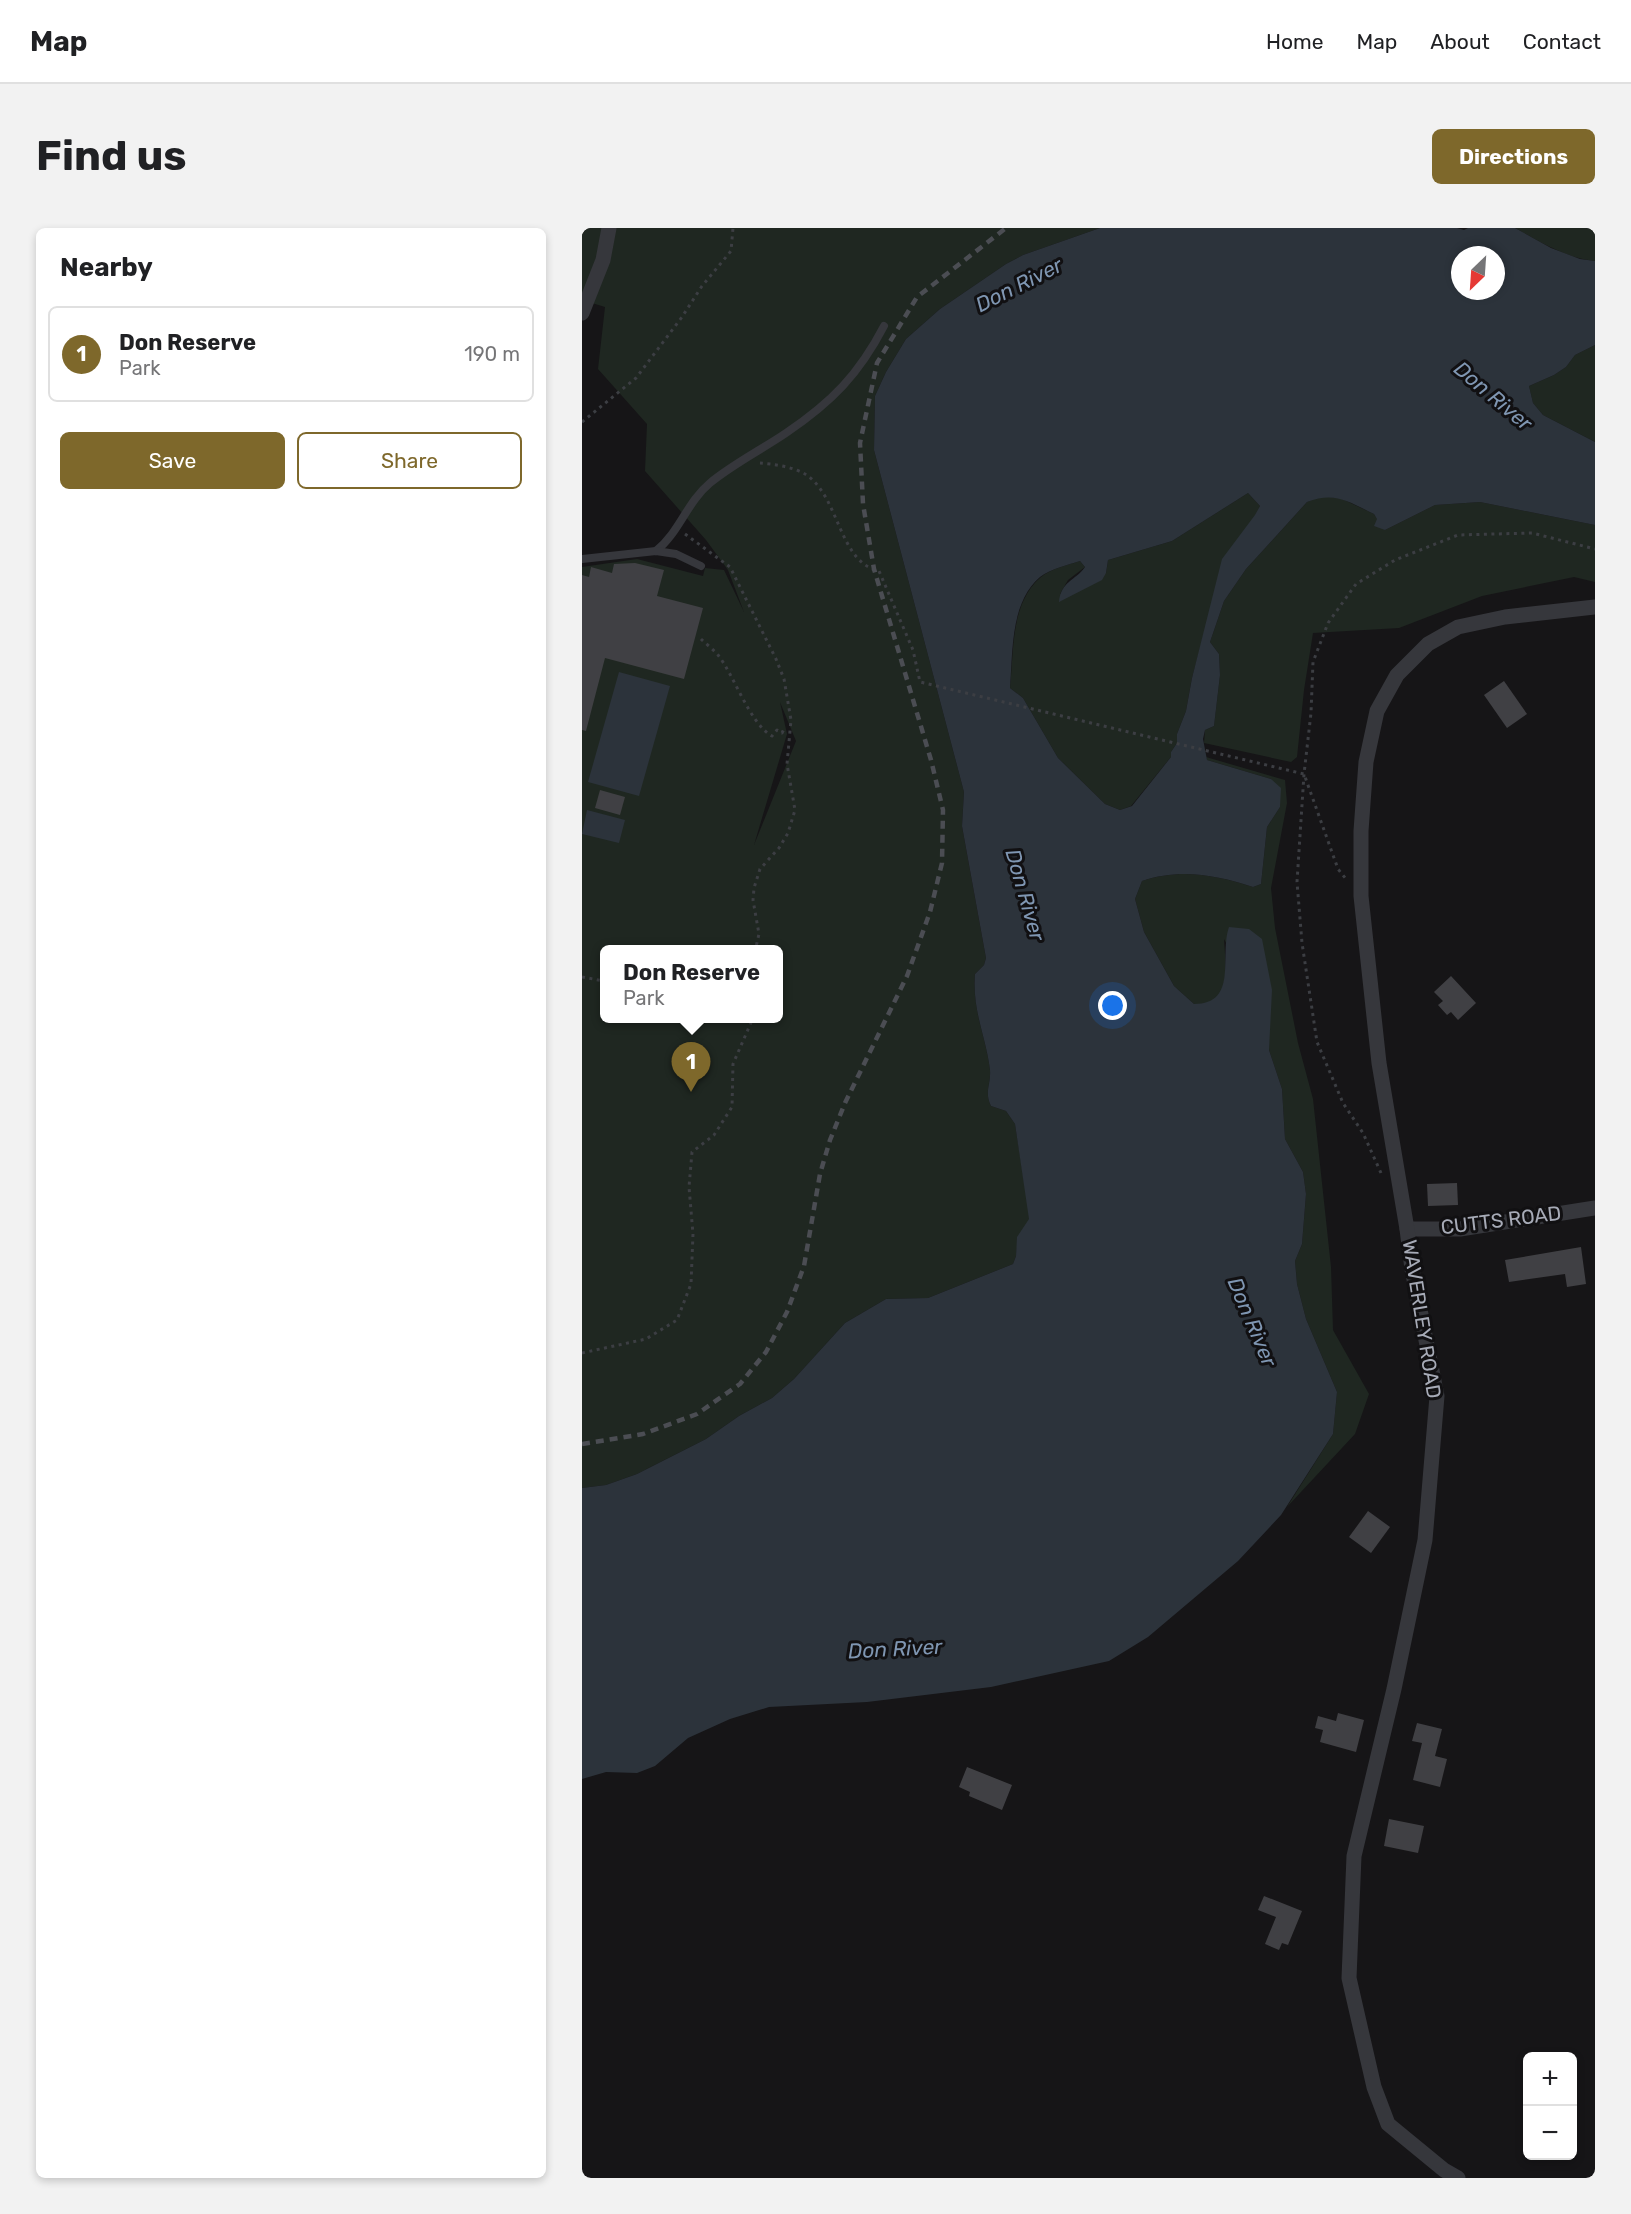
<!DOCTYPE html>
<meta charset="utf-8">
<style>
body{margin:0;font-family:Rubik,sans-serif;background:#f2f2f2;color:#202124}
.controls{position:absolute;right:18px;bottom:18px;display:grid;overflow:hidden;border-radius:9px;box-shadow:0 3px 9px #0003}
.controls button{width:54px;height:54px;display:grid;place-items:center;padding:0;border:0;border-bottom:2px solid #e0e0e0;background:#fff;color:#202124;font:30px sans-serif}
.compass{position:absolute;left:869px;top:18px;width:54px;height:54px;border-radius:50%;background:#fff;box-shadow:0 3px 9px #0003;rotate:205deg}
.you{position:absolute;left:531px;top:778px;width:21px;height:21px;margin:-15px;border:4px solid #fff;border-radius:50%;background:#1a73e8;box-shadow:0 0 0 9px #1a73e833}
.badge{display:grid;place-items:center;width:39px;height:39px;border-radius:50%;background:#7e682b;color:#fff;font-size:20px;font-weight:700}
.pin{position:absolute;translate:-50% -50px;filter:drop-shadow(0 2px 3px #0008)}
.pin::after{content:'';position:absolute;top:32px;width:21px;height:18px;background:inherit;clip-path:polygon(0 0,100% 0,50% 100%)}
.popup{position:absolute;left:18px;top:717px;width:183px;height:78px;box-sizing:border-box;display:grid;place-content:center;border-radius:9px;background:#fff;filter:drop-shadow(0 2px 4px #0005);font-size:20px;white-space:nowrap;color:#757577}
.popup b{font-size:22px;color:#202124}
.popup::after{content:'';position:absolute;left:50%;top:100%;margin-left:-12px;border:12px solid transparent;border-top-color:#fff}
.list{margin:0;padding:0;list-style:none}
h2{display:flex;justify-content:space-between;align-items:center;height:78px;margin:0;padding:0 24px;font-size:26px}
h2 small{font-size:20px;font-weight:400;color:#757577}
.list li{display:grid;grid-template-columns:39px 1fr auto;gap:18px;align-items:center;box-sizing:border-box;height:96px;margin:0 12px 12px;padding:0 12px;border:2px solid #e0e0e0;border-radius:9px}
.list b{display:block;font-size:22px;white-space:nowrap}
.list p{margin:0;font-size:20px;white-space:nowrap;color:#757577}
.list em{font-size:20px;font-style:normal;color:#757577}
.actions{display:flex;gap:12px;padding:18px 24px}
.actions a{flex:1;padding:14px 0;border:2px solid #7e682b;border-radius:9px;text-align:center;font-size:21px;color:#7e682b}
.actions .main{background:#7e682b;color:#fff}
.map{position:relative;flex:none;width:1013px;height:1950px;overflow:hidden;border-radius:9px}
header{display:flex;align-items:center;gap:36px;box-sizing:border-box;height:84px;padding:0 30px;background:#fff;border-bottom:2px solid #e0e0e0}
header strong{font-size:28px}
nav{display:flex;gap:33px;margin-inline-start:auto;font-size:21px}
.intro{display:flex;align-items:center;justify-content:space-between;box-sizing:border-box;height:144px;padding:0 36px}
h1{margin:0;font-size:42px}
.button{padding:15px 27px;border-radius:9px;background:#7e682b;color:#fff;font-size:21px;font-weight:700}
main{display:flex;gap:36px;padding:0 36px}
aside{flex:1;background:#fff;border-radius:9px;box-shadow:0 3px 9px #0003}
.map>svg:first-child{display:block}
.green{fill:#1f2721;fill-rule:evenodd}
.water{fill:#2c333b;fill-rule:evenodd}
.building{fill:#404044}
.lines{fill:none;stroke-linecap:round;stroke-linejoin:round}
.path{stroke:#3c3e43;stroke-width:3;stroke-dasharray:3 4.5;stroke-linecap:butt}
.lane{stroke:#36373c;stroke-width:8}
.street{stroke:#36373c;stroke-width:15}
.rail{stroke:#4b4d53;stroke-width:4.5;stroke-dasharray:8 6;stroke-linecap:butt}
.labels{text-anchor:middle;stroke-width:6;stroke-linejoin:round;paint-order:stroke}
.street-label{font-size:20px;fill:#a7abb7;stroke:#111012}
.water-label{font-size:21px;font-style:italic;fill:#7f96b2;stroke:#111012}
</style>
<header>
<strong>Map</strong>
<nav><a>Home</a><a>Map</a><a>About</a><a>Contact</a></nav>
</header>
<div class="intro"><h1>Find us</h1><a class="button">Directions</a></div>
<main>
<aside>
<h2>Nearby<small></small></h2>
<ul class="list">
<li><span class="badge">1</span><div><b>Don Reserve</b><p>Park</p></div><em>190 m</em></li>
</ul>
<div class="actions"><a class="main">Save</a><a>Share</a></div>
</aside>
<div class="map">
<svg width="1013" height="1950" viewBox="0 0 1013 1950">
<rect width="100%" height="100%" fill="#161517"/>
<g class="green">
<path d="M0 0H518L441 27 424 36 358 81 324 111 304 144 293 168 292 222 382 564 380 598 404 730 402 737 393 746C390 783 404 808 408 842 409 857 402 864 409 878L424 883 433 896 448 991 436 1009 434 1028 431 1036 346 1070 304 1071 263 1095 212 1151 190 1170 157 1188 124 1211 55 1246 24 1257 0 1260V339L55 331 121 348 123 340 142 342 162 384 146 342 124 312 63 243 65 196 16 141 23 79 0 72ZM198 474 214 513 172 617 205 506ZM22 722H196V790H22Z"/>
<path d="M933 0H1013V33C984 30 958 14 933 0Z"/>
<polygon points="1013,117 1013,214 961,187 951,175 947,158 972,147 984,139 993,127"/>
<path d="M666 265 678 278 622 405 610 450 604 483 595 506V515L589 524V529L549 578 538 582 523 576 476 530 441 470 428 460C432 424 428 375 459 349 468 341 486 337 498 333L503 339 486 352 478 366 524 345 526 332 590 313Z"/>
<polygon points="739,268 758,270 792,286 803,302 853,277 898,274 1013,297 1013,354 992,349 900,368 817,400 731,405 722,462 715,529 709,534 622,515 623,502 632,498 638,447 637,426 628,414 642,373 664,341 725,274"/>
<path d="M624 529 703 552 705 575 689 660 693 700 716 815 731 871 749 1039 751 1102 787 1166 773 1206 705 1279 751 1206 755 1164 724 1091 715 1056 713 1033 720 1016 724 966 721 944 703 911 700 861 687 822V796L642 711C643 730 649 767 626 776 622 777 616 776 612 776L592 758 562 704 553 671 560 653C599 640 633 647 671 659L679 656 685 599 698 579 689 551 625 532Z"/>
</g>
<g class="water">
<path d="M518 0H875L882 2 886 0H933L969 20 998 31 1013 33V117L993 127 984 139 972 147 947 158 951 175 961 187 1013 214V297L898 274 853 277 803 302 792 298 795 291 792 286C767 274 753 263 725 274L664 341 642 373 628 414 637 426 638 447 632 498 623 502 621 511 625 532 689 551 699 560 698 579 685 599 679 656 671 659C634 647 598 640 560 653L553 671 562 704 592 758 612 776C657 776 637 727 647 699L667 701 680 711 690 762 687 822 700 861 703 911 721 944 724 966 720 1016 713 1033 715 1056 724 1091 755 1164 751 1206 699 1287 656 1333 566 1409 527 1433 409 1459 285 1474 187 1479 148 1491 106 1510 73 1538 55 1545 24 1544 0 1551V1260L24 1257 55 1246 124 1211 157 1188 190 1170 212 1151 263 1095 304 1071 346 1070 431 1036 434 1028 435 1009 447 991 433 896 424 883 409 878C402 864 409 857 408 842 404 808 390 783 393 746L402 737 404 730 380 598 382 564 292 222 293 168 304 144 324 111 358 81 424 36 441 27ZM878 27H914V63H878ZM666 265 678 278 673 287 640 331 610 450 604 483 595 506V515L589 524V529L550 578 538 582 523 576 476 530 441 470 428 460C431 423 428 375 458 349 468 341 486 337 498 333L503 339C493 353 479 353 477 374L520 352 524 345 526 332 590 313Z"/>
<polygon points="37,444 88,458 57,568 6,554"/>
<polygon points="5,582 43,592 37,615 0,606"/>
</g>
<g class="building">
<polygon points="53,335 82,342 75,368 121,380 102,451 23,430 4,503 0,502 0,347 7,349 9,339 30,345 32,336"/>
<polygon points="922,453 945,486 925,500 902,467"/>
<polygon points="18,562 43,569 38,587 13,580"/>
<polygon points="869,748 894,775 876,792 869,784 865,787 856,777 861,773 852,764"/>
<polygon points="875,955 876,977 846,978 845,956"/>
<polygon points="999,1019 1004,1056 985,1059 983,1046 927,1054 923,1032"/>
<polygon points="786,1283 808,1299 789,1325 767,1309"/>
<polygon points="756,1485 782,1492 774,1524 738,1514 741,1502 733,1500 736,1488 754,1493"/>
<polygon points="835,1495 860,1501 853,1528 865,1531 858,1559 831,1552 840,1515 830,1513"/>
<polygon points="385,1539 430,1557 420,1582 387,1568 388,1564 377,1559"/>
<polygon points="807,1591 842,1598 836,1625 802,1618"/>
<polygon points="682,1668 720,1683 706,1717 700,1715 697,1722 683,1716 694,1689 676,1682"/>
</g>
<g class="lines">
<g class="path">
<polyline points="0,194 54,150 100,89 120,58 149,23 151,0"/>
<path d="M178 235C192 236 211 239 223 246 258 268 256 334 297 343L331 422 338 454 722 546 756 641 764 651"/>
<polyline points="103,306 148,339 194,431 202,451 209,492 205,536 213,582 206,605 197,620 178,641 172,660 171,672 177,706 174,719"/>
<path d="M119 411C124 416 131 421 136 427 152 447 168 496 190 508L195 502 200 505 202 501 200 500"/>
<polyline points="166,722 174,719 175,722"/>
<polyline points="0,749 22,753"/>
<polyline points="799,945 781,905 761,875 735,814 720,715 715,654 722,546 729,485 731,434 746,395 774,356 813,332 876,307 950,305 1013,321"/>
<polyline points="0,1125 64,1111 95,1092 109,1056 111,1006 107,959 110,924 132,907 150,879 151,836 171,790"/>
</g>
<g class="lane">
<path d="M74 323C97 305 105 274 128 255 151 236 179 222 204 205 250 174 277 146 302 98"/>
<polyline points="0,331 74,323 94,326 119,338"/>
</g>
<g class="street">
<polyline points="0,85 21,32 27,0"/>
<polyline points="825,1001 878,1001 1013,980"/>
<polyline points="876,1950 862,1942 806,1896 792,1859 767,1750 772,1628 812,1461 843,1312 855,1168 830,1041 825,1001 797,835 779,668 779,603 784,534 795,483 815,447 846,416 876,399 923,389 1013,379"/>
</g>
<polyline class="rail" points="0,1216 61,1206 115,1186 158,1156 184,1124 205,1084 222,1038 238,946 248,912 263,875 325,748 348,684 360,635 361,582 349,532 292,341 281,276 278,215 295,135 335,69 424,0"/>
</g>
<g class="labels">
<g class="street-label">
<text transform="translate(919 992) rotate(-7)" y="7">CUTTS ROAD</text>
<text transform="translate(840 1091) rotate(81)" y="7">WAVERLEY ROAD</text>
</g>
<g class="water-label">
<text transform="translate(437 57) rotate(-27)" y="7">Don River</text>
<text transform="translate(911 168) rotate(40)" y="7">Don River</text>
<text transform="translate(443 667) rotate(74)" y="7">Don River</text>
<text transform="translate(670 1094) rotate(67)" y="7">Don River</text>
<text transform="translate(313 1421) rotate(-3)" y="7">Don River</text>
</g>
</g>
</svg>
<div class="controls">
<button>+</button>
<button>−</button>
</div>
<svg class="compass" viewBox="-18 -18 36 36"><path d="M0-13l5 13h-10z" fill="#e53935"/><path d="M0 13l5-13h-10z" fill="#757577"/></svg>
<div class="you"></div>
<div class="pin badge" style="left:109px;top:864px">1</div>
<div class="popup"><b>Don Reserve</b>Park</div>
</div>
</main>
